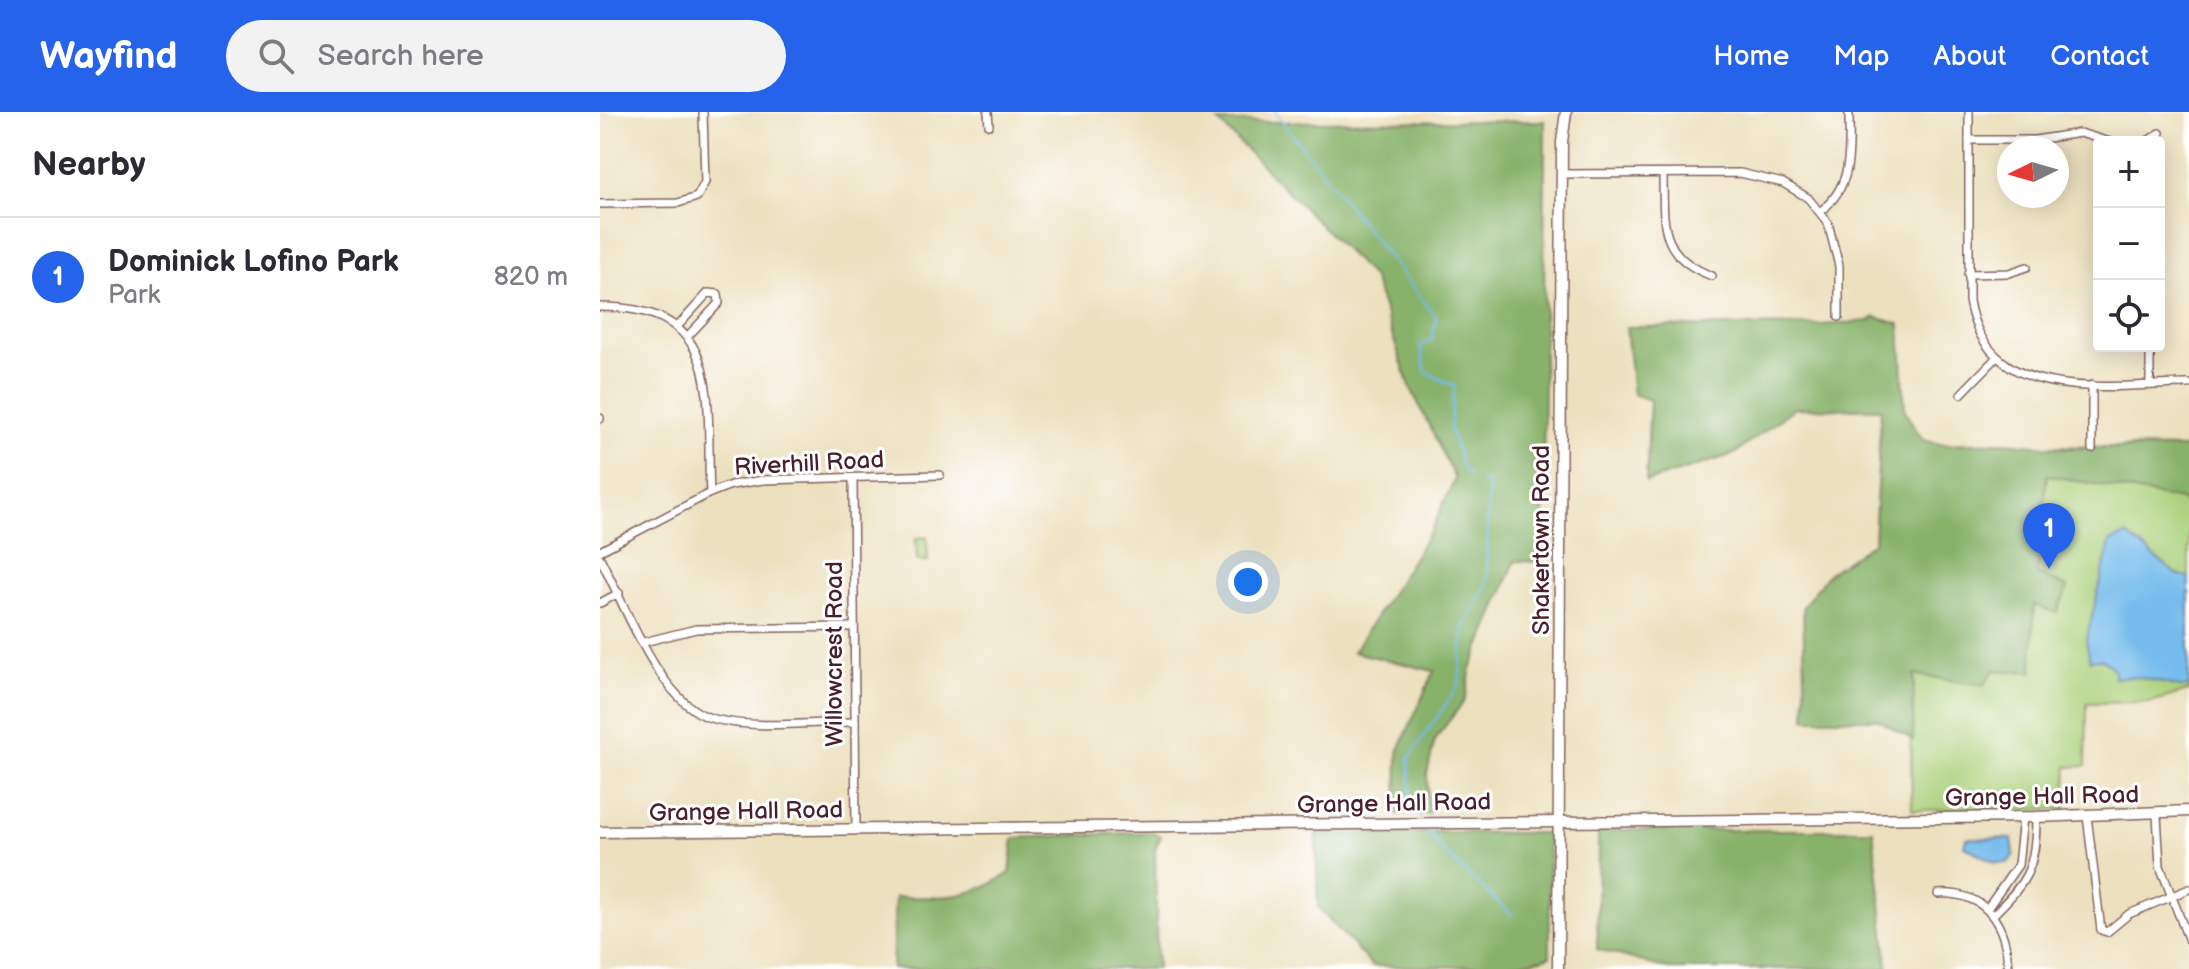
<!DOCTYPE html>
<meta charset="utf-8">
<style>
body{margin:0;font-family:"Balsamiq Sans",sans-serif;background:#f2f2f3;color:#2b2b33}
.controls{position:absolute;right:24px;top:24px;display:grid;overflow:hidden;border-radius:8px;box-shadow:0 4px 20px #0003}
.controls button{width:72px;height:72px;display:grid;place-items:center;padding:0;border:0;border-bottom:2px solid #e1e1e2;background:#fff;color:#2b2b33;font:40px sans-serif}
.compass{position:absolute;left:1397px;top:24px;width:72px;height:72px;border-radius:50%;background:#fff;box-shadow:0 4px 20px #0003;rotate:265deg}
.you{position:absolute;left:648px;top:470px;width:28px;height:28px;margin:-20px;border:6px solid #fff;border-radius:50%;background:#1a73e8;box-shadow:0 0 0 12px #1a73e833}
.badge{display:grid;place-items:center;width:52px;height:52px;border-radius:50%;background:#2563eb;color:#fff;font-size:26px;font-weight:700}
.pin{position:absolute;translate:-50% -66px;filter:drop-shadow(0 2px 4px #0008)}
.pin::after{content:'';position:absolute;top:42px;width:28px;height:24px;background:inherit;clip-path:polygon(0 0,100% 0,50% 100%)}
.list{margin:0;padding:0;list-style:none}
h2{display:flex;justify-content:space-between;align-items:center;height:104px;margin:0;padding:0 32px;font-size:34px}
h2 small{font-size:26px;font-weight:400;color:#7c7c81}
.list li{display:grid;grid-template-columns:52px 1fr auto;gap:24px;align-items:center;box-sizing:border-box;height:120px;padding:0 32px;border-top:2px solid #e1e1e2}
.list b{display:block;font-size:30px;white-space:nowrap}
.list p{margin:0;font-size:26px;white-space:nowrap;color:#7c7c81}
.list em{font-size:26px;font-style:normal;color:#7c7c81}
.icon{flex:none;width:44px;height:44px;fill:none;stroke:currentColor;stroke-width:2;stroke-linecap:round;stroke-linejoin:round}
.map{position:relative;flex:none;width:1589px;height:857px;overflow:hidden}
header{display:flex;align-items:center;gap:48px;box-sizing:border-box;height:112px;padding:0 40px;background:#2563eb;color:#fff}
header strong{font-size:38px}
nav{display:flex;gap:44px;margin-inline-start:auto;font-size:28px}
.search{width:560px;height:72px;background:#f2f2f3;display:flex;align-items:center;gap:20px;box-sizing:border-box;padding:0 28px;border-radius:44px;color:#7c7c81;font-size:30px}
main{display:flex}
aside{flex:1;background:#fff}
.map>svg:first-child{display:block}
.green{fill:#abd07a;stroke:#7a7852;stroke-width:2}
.forest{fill:#88b26a;stroke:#69684a;stroke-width:2}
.water{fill:#74bbec;stroke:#5f6d8c;stroke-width:2}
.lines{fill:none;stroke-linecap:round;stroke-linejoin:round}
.stream{stroke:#74bbec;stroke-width:2}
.street-casing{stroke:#83635e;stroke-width:10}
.secondary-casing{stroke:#83635e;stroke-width:13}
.street{stroke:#fff;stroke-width:7}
.secondary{stroke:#fff;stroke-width:10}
.labels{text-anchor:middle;stroke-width:6;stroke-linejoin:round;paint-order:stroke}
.street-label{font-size:24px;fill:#4a1f2b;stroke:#fff}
</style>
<header>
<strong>Wayfind</strong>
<div class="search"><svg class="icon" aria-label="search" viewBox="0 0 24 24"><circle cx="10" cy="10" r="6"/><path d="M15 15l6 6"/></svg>Search here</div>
<nav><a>Home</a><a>Map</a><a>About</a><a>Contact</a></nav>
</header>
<main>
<aside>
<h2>Nearby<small></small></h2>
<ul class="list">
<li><span class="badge">1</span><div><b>Dominick Lofino Park</b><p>Park</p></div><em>820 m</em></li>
</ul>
</aside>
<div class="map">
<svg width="1589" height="857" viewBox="0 0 1589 857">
<rect width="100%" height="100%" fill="#fff"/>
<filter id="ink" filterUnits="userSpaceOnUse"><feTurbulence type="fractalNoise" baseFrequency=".0125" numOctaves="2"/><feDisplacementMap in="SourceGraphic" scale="16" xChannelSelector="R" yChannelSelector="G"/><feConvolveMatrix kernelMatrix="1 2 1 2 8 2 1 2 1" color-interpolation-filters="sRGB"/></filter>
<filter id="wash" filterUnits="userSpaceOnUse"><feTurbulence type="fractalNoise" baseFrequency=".006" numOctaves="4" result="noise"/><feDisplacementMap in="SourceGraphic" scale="32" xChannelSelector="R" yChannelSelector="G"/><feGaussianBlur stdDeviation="1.8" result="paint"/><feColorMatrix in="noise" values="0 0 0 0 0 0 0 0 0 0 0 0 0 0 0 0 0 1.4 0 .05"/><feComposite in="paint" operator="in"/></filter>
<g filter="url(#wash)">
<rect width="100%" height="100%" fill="#ece0be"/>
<g class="green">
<polygon points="1307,332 1589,336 1589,579 1550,590 1487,591 1486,654 1467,655 1466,697 1312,698"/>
<polygon points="327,425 328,449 317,449 316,426"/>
</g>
<g class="forest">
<polygon points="945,9 943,450 915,449 871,557 865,588 835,627 827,662 829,702 797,702 798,640 834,559 753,540 832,417 855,367 809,272 773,166 619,10"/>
<polygon points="1275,205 1300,212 1305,300 1323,328 1339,332 1405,330 1466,336 1589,336 1589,396 1581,388 1447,363 1437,462 1468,475 1457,501 1434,493 1432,560 1394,558 1384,573 1314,563 1313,628 1277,607 1206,607 1203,494 1229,461 1274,430 1281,297 1194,296 1134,342 1046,370 1050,288 1033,282 1026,215 1222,213 1269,209"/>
<polygon points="998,718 1273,718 1288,857 1068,857 997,837"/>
<path d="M552 720 561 724 555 737 557 857H292L295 785C343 786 368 788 410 761L414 726Z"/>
<path d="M806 720 949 721 950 844C923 857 811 855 772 854L718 795 716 723Z"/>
</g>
<g class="water">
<polygon points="1527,423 1575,461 1589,466 1589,574 1583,576 1539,565 1514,566 1514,557 1502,547 1490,548 1486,529 1510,430"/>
<polygon points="1366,726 1412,727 1414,742 1408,751 1396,751 1364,734"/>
</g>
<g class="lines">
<g class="stream">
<polyline points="675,0 836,205 832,228 820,234 826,260 854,274 850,317 863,358 870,362"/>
<polyline points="821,707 812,694 809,646 859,573 864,516 887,471 888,372 880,368"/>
<polyline points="826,715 843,739 912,803"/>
</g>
</g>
</g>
<g filter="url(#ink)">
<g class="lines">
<defs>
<g id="street">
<polyline points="388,0 389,13"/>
<path d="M1369 0V189C1388 297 1509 272 1589 272"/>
<polyline points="1369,28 1435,28 1480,21 1510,30"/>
<polyline points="1546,30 1560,21"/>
<polyline points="962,62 1140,61 1183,71 1208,86 1228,111 1239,154 1239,205"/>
<path d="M1063 62C1064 112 1058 144 1112 164"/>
<polyline points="0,92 78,91 97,85 105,70 103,0"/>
<path d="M1221 99C1254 72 1249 39 1249 0"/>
<polyline points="1368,162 1409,161 1427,155"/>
<path d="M0 195C128 195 105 288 110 381"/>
<polyline points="78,214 108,181 118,182 119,191 87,225"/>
<polyline points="1550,234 1550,272"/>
<polyline points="1492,273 1492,337"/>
<polyline points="1361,282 1397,245"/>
<polyline points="0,307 0,306"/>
<polyline points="253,367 256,717"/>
<polyline points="0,439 110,381 131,373 163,368 340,363"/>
<path d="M0 446C25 492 60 594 114 607 159 618 210 610 255 610"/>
<polyline points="0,491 19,481"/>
<polyline points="44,530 96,517 254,515"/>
<polyline points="1557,703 1560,754 1589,829"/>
<polyline points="1487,704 1501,818 1507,820 1529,802 1589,777"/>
<path d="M1338 782C1387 779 1407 814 1408 857"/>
<polyline points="1387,797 1418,753 1423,705"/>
<path d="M1394 802C1429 768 1436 754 1436 705"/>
</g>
<g id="secondary">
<polyline points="0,720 1436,705 1589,699"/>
<polyline points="958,857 962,30 966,0"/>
</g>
</defs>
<use href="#street" class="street-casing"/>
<use href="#secondary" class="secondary-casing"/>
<use href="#street" class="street"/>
<use href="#secondary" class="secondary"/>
</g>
</g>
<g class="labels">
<g class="street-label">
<text transform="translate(209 351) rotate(-3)" y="8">Riverhill Road</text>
<text transform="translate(941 428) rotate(-90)" y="8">Shakertown Road</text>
<text transform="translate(234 542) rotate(-90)" y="8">Willowcrest Road</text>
<text transform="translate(1442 684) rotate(-1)" y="8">Grange Hall Road</text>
<text transform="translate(794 691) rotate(-1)" y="8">Grange Hall Road</text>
<text transform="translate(146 699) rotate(-1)" y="8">Grange Hall Road</text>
</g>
</g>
</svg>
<div class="controls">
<button>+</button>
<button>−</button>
<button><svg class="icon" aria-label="locate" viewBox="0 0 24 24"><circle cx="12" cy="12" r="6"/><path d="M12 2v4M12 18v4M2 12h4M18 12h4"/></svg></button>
</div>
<svg class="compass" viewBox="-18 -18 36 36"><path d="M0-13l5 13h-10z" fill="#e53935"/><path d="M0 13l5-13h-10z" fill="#7c7c81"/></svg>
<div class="you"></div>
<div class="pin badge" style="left:1449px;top:457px">1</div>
</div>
</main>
